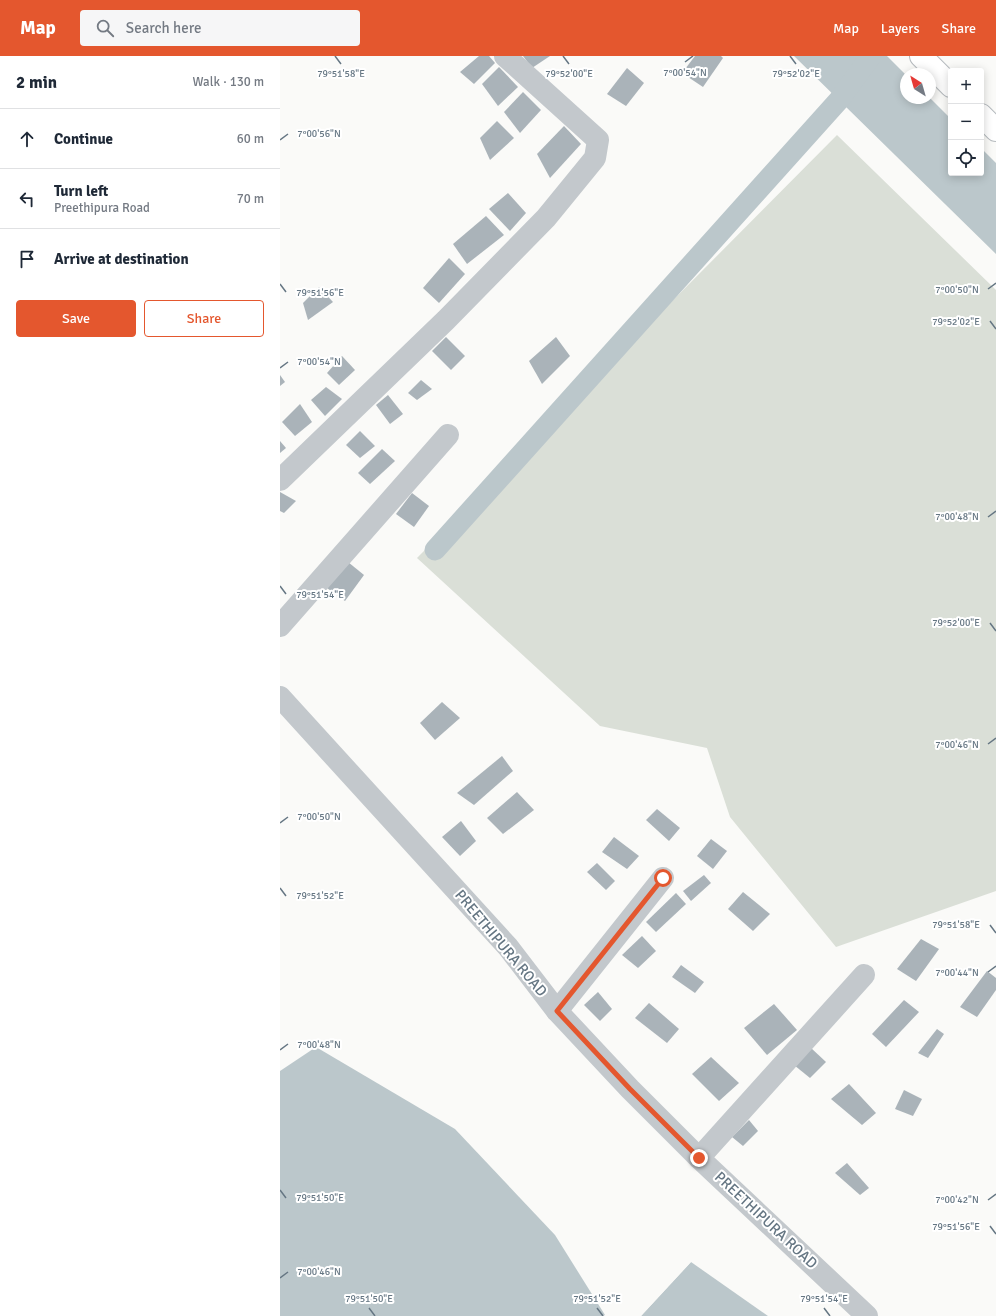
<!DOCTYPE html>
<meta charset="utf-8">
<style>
body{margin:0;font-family:Signika,sans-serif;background:#f6f6f7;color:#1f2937}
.controls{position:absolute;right:12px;top:12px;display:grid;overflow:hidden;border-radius:4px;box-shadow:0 2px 10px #0003}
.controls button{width:36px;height:36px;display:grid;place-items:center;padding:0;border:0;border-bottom:1px solid #e0e1e3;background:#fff;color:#1f2937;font:20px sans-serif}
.compass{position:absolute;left:620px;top:12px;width:36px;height:36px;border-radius:50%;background:#fff;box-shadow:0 2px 10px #0003;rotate:323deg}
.stop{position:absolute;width:12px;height:12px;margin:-9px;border:3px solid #e4572e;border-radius:50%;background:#fff}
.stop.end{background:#e4572e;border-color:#fff;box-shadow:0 1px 4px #0008}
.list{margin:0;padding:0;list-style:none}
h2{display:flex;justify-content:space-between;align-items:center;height:52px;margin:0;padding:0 16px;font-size:17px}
h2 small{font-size:13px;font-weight:400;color:#747a83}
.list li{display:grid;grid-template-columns:26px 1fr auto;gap:12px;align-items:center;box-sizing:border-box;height:60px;padding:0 16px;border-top:1px solid #e0e1e3}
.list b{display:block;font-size:15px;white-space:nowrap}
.list p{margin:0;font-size:13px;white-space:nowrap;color:#747a83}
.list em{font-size:13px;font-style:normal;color:#747a83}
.actions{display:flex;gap:8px;padding:12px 16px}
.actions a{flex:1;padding:9px 0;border:1px solid #e4572e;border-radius:4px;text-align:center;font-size:14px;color:#e4572e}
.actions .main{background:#e4572e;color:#fff}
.icon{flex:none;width:22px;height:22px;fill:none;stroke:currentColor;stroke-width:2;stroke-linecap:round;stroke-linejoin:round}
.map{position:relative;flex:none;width:716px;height:1260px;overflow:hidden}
header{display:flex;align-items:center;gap:24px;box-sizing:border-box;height:56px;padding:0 20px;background:#e4572e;color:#fff}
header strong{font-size:19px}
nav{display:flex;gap:22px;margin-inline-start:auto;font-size:14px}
.search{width:280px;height:36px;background:#f6f6f7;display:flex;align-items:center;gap:10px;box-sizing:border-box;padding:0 14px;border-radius:4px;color:#747a83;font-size:15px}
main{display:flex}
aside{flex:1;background:#fff}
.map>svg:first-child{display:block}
.green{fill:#dadfd7}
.water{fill:#bbc7cb}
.pier{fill:#fafaf8}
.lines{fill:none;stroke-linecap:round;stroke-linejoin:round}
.canal{stroke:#bbc7cb;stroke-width:21}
.building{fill:#aab3b9}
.primary-casing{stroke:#b5babe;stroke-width:24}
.minor{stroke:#c3c8cc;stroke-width:22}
.tertiary{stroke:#c3c8cc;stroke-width:22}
.primary{stroke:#fff;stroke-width:22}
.route{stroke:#e4572e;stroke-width:5}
.ticks{fill:none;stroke:#657683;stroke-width:1.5}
.labels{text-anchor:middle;stroke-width:4;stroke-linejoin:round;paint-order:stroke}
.street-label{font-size:15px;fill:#657683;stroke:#fff}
.ticks-label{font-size:10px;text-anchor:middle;fill:#657683;stroke:#fff;stroke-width:4;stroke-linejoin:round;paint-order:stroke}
</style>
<header>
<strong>Map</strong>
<div class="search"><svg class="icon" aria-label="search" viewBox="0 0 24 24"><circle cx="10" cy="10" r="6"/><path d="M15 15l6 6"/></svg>Search here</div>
<nav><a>Map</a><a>Layers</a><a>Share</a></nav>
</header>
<main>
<aside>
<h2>2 min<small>Walk · 130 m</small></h2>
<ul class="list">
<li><svg class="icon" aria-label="ahead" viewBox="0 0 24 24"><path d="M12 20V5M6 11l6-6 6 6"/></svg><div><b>Continue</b></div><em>60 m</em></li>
<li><svg class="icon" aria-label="left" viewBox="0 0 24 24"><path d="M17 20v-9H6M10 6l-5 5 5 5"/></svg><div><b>Turn left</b><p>Preethipura Road</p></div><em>70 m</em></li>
<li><svg class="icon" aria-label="arrive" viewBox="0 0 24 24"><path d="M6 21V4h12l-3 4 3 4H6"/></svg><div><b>Arrive at destination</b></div></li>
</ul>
<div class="actions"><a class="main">Save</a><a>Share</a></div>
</aside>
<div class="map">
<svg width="716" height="1260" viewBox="0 0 716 1260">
<rect width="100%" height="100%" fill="#fafaf8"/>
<polygon class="green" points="557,79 716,234 716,835 556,891 450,761 427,692 320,670 137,502"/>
<g class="water">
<polygon points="514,0 607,0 626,19 626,42 650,42 671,63 671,117 701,117 701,92 716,107 716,198"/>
<polygon points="36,991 175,1073 275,1179 325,1259 323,1260 0,1260 0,1015"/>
<polygon points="411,1206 488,1260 361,1260"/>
</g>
<polygon class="pier" points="409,1205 411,1206 361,1260 359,1260"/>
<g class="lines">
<polyline class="canal" points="155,494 559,44 591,0"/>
</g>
<g class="building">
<polygon points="199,0 209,0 215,7 194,28 180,16"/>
<polygon points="243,0 270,0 252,12"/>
<polygon points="415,0 441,0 443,2 423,31 402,17"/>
<polygon points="219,11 238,31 218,50 202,28"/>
<polygon points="347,12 364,27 346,50 327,38"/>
<polygon points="243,36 261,54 240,77 224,56"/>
<polygon points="217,65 234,82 210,104 200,82"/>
<polygon points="284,70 301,88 270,122 257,98"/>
<polygon points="228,137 246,157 230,175 209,153"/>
<polygon points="206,160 224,179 187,208 173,188"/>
<polygon points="169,202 185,218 159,247 143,232"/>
<polygon points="39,231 53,246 28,264 23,247"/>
<polygon points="166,281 185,300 171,314 152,295"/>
<polygon points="276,281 290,300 262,328 249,305"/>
<polygon points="62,300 75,314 59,329 47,317"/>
<polygon points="0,319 5,326 0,330"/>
<polygon points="141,324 152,333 137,344 128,337"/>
<polygon points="46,331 62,343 45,360 31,344"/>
<polygon points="108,339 123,358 110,368 96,349"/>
<polygon points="20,348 32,366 15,380 2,366"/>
<polygon points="80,375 95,390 80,402 66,389"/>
<polygon points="0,385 6,392 0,397"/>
<polygon points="102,393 115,405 90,428 78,417"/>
<polygon points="0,436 16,445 4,457 0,455"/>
<polygon points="132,437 149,450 134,471 116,458"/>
<polygon points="68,506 84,519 65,545 47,532"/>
<polygon points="162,646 180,662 155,684 140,667"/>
<polygon points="222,700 233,715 194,749 177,737"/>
<polygon points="237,736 254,754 223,778 207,762"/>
<polygon points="377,753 400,772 389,785 366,764"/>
<polygon points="181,765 196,785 180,800 162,781"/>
<polygon points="334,781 359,800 347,813 322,796"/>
<polygon points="431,783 447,795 433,813 417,800"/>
<polygon points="317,807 335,825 326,834 307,816"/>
<polygon points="424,819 431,827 411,845 403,835"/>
<polygon points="463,836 490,858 473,875 448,853"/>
<polygon points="396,837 406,848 376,876 366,866"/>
<polygon points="362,880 376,895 358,912 342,899"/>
<polygon points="641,883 659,893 636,925 617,913"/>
<polygon points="401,909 424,926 415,937 392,921"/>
<polygon points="707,915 716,922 716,934 697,961 680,951"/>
<polygon points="318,936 332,953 320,965 304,949"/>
<polygon points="624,944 639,956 606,991 592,978"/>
<polygon points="369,947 399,973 387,987 355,962"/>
<polygon points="494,948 517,974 487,999 464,972"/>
<polygon points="657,973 664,978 648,1002 638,997"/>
<polygon points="530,991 546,1006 530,1022 514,1009"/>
<polygon points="431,1001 459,1027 439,1045 412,1018"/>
<polygon points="569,1028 596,1057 582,1069 551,1043"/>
<polygon points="624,1034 642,1043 633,1060 615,1053"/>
<polygon points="469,1064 478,1075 463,1090 452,1081"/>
<polygon points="567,1107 589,1132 580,1139 555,1117"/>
</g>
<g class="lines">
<defs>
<g id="primary">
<polyline points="641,0 671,30"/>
<polyline points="701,59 716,74"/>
</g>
</defs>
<use href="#primary" class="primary-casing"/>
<g class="minor">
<polyline points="0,424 166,264 266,162 315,102 318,84 225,0"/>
<polyline points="0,570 168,379"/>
<polyline points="277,955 383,822"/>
<polyline points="419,1102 584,919"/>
</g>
<polyline class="tertiary" points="0,641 228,891 277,955 350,1033 419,1102 587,1260"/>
<use href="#primary" class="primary"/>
</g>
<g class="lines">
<polyline class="route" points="383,822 277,955 350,1033 419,1102"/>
</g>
<path class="ticks" d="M55 0 61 8M283 0 289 8M510 0 516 8M405 6 413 0M0 84 8 78M0 228 6 236M708 233 716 227M710 265 716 273M0 312 8 306M708 461 716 455M0 530 6 538M710 567 716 575M708 688 716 682M0 767 8 761M0 832 6 840M710 869 716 877M708 916 716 910M0 994 8 988M0 1134 6 1142M708 1144 716 1138M710 1170 716 1178M0 1222 8 1216M89 1252 95 1260M317 1252 323 1260M544 1252 550 1260"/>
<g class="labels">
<g class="street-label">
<text transform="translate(221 887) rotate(50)" y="5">PREETHIPURA ROAD</text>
<text transform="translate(486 1164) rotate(43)" y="5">PREETHIPURA ROAD</text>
</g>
</g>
<g class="ticks-label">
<text x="405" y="20">7°00'54"N</text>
<text x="61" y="21">79°51'58"E</text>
<text x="289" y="21">79°52'00"E</text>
<text x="516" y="21">79°52'02"E</text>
<text x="39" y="81">7°00'56"N</text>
<text x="677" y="237">7°00'50"N</text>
<text x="40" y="240">79°51'56"E</text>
<text x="676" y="269">79°52'02"E</text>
<text x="39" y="309">7°00'54"N</text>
<text x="677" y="464">7°00'48"N</text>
<text x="40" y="542">79°51'54"E</text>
<text x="676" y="570">79°52'00"E</text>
<text x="677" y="692">7°00'46"N</text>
<text x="39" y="764">7°00'50"N</text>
<text x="40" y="843">79°51'52"E</text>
<text x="676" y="872">79°51'58"E</text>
<text x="677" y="920">7°00'44"N</text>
<text x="39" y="992">7°00'48"N</text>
<text x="40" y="1145">79°51'50"E</text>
<text x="677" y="1147">7°00'42"N</text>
<text x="676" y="1174">79°51'56"E</text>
<text x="39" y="1219">7°00'46"N</text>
<text x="89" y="1246">79°51'50"E</text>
<text x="317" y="1246">79°51'52"E</text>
<text x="544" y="1246">79°51'54"E</text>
</g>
</svg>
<div class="controls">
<button>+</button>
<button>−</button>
<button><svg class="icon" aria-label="locate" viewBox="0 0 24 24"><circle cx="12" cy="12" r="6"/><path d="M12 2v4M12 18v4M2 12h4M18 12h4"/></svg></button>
</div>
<svg class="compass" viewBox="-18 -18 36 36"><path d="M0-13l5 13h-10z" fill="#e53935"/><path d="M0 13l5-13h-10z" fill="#747a83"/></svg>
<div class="stop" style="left:383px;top:822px"></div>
<div class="stop end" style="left:419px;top:1102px"></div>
</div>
</main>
